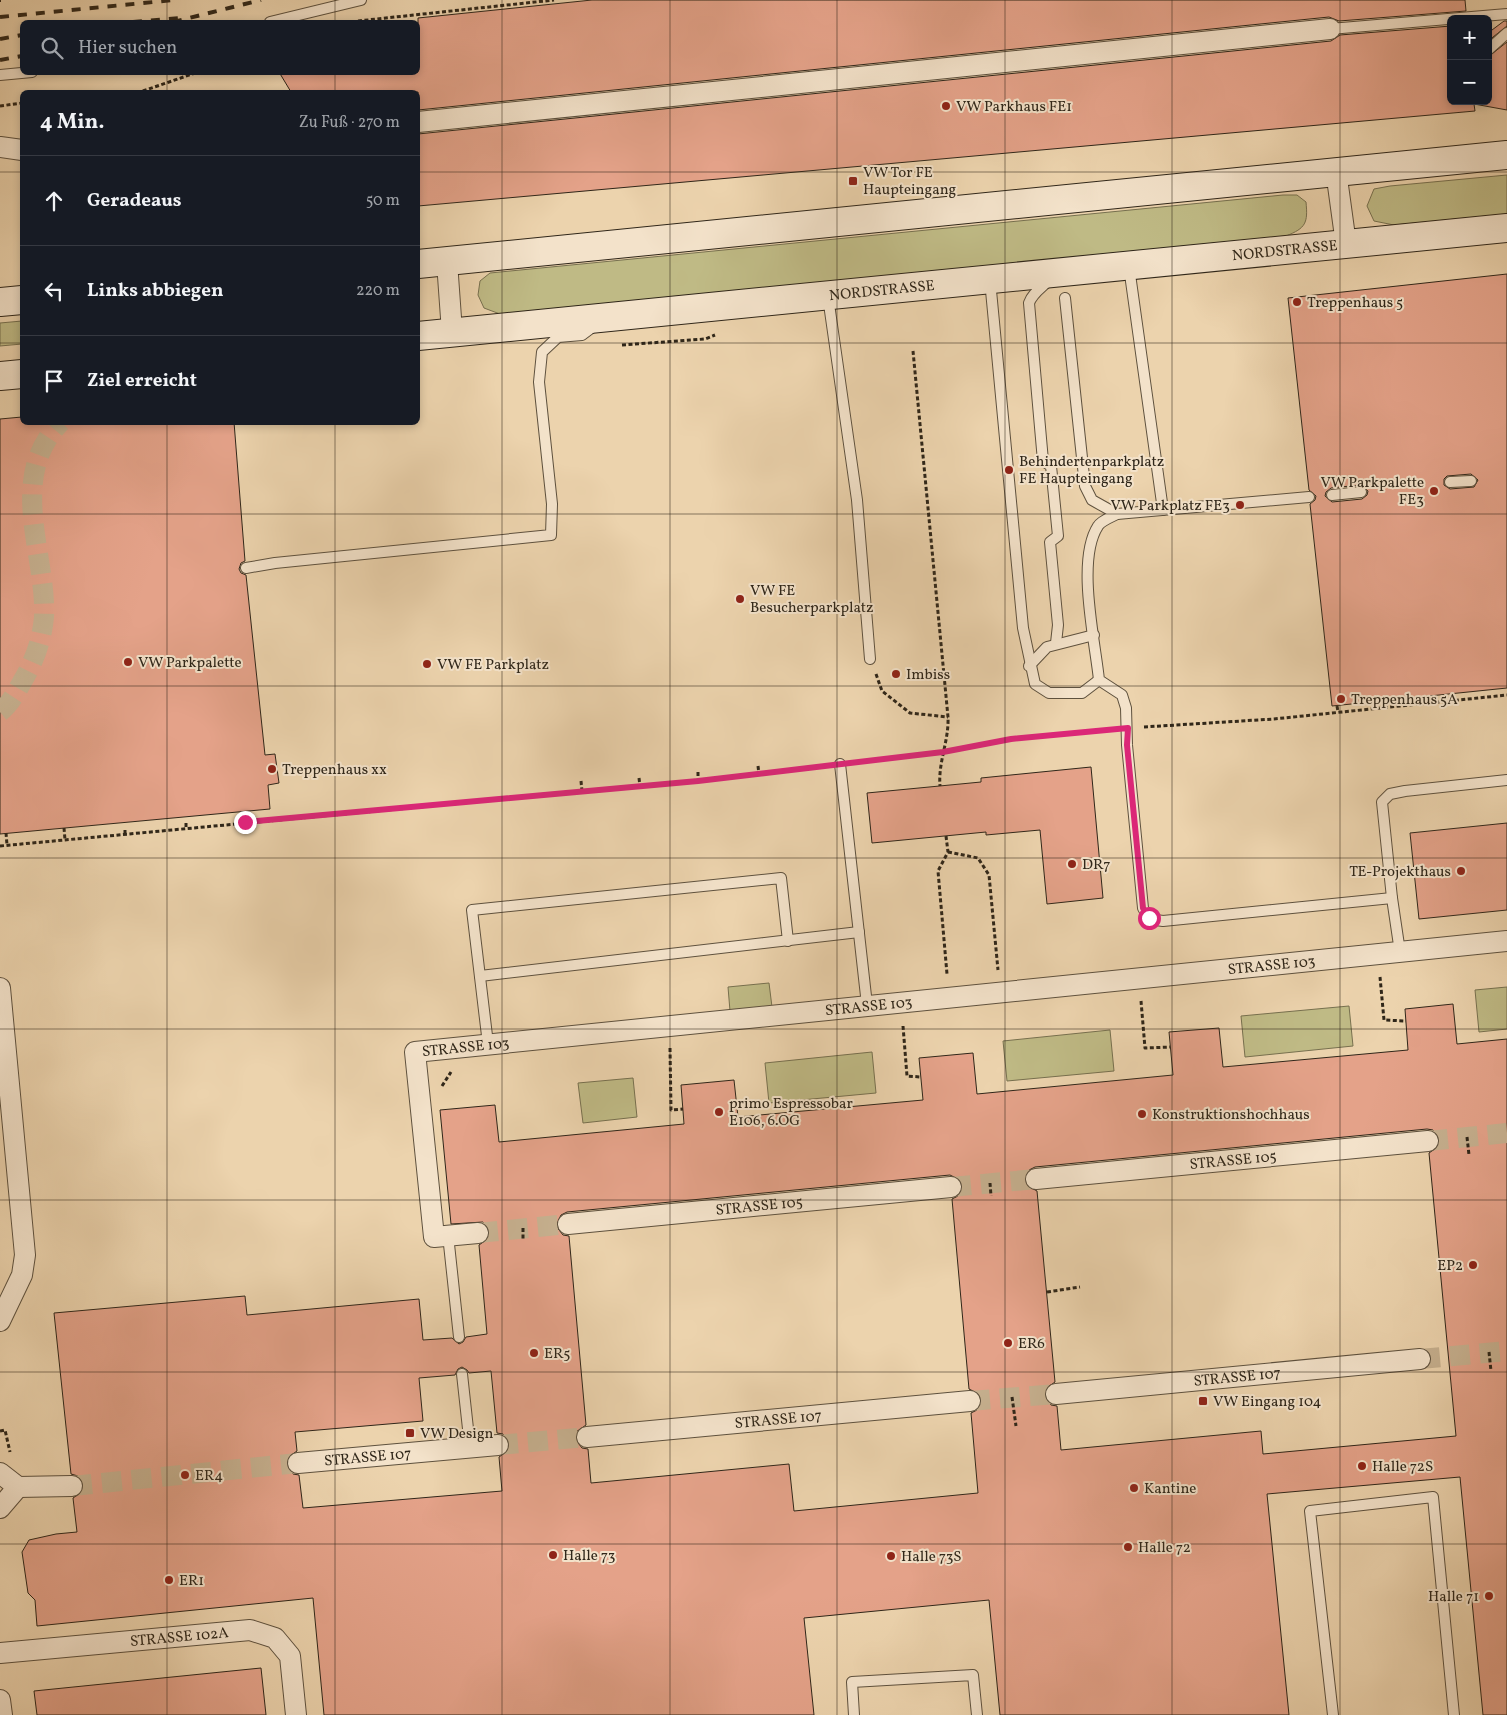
<!DOCTYPE html>
<html lang="de">
<meta charset="utf-8">
<style>
body{margin:0;font-family:Vollkorn,serif;background:#242831;color:#f1f3f6}
.controls{position:absolute;right:15px;top:15px;display:grid;overflow:hidden;border-radius:8px;box-shadow:0 2px 8px #0003}
.controls button{width:45px;height:45px;display:grid;place-items:center;padding:0;border:0;border-bottom:1px solid #363941;background:#171b24;color:#f1f3f6;font:25px sans-serif}
.stop{position:absolute;width:15px;height:15px;margin:-11px;border:4px solid #db2777;border-radius:50%;background:#fff}
.stop.end{background:#db2777;border-color:#fff;box-shadow:0 1px 5px #0008}
.list{margin:0;padding:0;list-style:none}
h2{display:flex;justify-content:space-between;align-items:center;height:65px;margin:0;padding:0 20px;font-size:21px}
h2 small{font-size:16px;font-weight:400;color:#9ea1a6}
.list li{display:grid;grid-template-columns:32px 1fr auto;gap:15px;align-items:center;box-sizing:border-box;height:90px;padding:0 20px;border-top:1px solid #363941}
.list b{display:block;font-size:19px;white-space:nowrap}
.list em{font-size:16px;font-style:normal;color:#9ea1a6}
.icon{flex:none;width:28px;height:28px;fill:none;stroke:currentColor;stroke-width:2;stroke-linecap:round;stroke-linejoin:round}
.map{position:relative;flex:none;width:1507px;height:1715px;overflow:hidden}
.search{position:absolute;background:#171b24;box-shadow:0 2px 8px #0003;left:20px;top:20px;width:400px;height:55px;display:flex;align-items:center;gap:12px;box-sizing:border-box;padding:0 18px;border-radius:8px;color:#9ea1a6;font-size:19px}
.panel{position:absolute;background:#171b24;box-shadow:0 2px 8px #0003;left:20px;top:90px;width:400px;height:335px;border-radius:8px}
.map>svg:first-child{display:block}
.green{fill:#bfba85;stroke:#77704f}
.building{fill:#e4a289;stroke:#2f2619;fill-rule:evenodd}
.lines{fill:none;stroke-linecap:round;stroke-linejoin:round}
.street-tunnel{stroke:#c6b08f;stroke-width:20;stroke-dasharray:20 10;stroke-linecap:butt}
.lane-casing{stroke:#5e513e;stroke-width:12}
.street-casing{stroke:#5e513e;stroke-width:22}
.secondary-casing{stroke:#2f2619;stroke-width:30}
.path{stroke:#2f2619;stroke-width:3;stroke-dasharray:4 2.5;stroke-linecap:butt}
.lane{stroke:#f3e2ca;stroke-width:10}
.street{stroke:#f3e2ca;stroke-width:20}
.secondary{stroke:#f3e2ca;stroke-width:28}
.rail{stroke:#2f2619;stroke-width:4;stroke-dasharray:9 9;stroke-linecap:butt}
.route{stroke:#db2777;stroke-width:6}
.grid{fill:none;stroke:#2f2619;stroke-width:1;stroke-opacity:0.55}
.poi-dot{fill:#8f2418;stroke:#f3e2ca;stroke-width:2}
.labels{text-anchor:middle;stroke-width:4;stroke-linejoin:round;paint-order:stroke}
.poi-label{font-size:15px;fill:#2f2619;stroke:#f3e2ca;text-anchor:start}
.street-label{font-size:15px;fill:#2f2619;stroke:#f3e2ca}
</style>
<div class="map">
<svg width="1507" height="1715" viewBox="0 0 1507 1715">
<rect width="100%" height="100%" fill="#ecd3ad"/>
<filter id="stains"><feTurbulence type="fractalNoise" baseFrequency=".004" numOctaves="4"/><feColorMatrix values="0 0 0 0 .2 0 0 0 0 .09 0 0 0 0 .02 0 0 0 .5 -.17"/></filter>
<radialGradient id="worn" r=".72"><stop offset=".6" stop-color="#630" stop-opacity="0"/><stop offset="1" stop-color="#630" stop-opacity=".3"/></radialGradient>
<g class="green">
<polygon points="1507,175 1507,214 1394,225 1374,221 1367,206 1374,189 1390,186"/>
<path d="M1283 195H1297L1306 202C1308 223 1306 228 1286 236L500 314 484 308 478 295 480 281 490 273Z"/>
<polygon points="22,321 22,344 0,346 0,323"/>
<polygon points="769,983 772,1007 730,1011 728,987"/>
<polygon points="1507,987 1507,1029 1479,1032 1475,990"/>
<polygon points="1349,1006 1353,1046 1245,1057 1241,1016"/>
<polygon points="1110,1030 1114,1071 1007,1081 1003,1041"/>
<polygon points="872,1052 876,1093 769,1103 765,1063"/>
<polygon points="633,1078 637,1117 583,1123 578,1083"/>
</g>
<g class="building">
<polygon points="592,0 1465,0 1466,11 1339,21 1329,17 418,110 418,92 291,92 279,72 418,72 418,18"/>
<polygon points="1504,21 1507,21 1507,26 1488,41 1488,33"/>
<polygon points="1451,26 1451,101 1488,101 1488,57 1507,42 1507,110 1474,104 1475,111 418,206 418,134 1331,41 1340,35"/>
<path d="M1507 274V688L1332 706 1310 504 1315 500 1316 496 1309 490 1288 298ZM1471 474 1478 480 1474 487 1450 489 1444 485V479L1447 476ZM1360 485 1368 491 1367 495 1362 499 1332 502 1325 496 1326 492 1331 488Z"/>
<polygon points="22,417 22,422 234,422 245,561 241,563 239,569 241,573 246,575 265,755 275,754 279,783 268,785 270,809 0,834 0,419"/>
<polygon points="1091,767 1103,898 1047,904 1040,830 986,835 986,832 872,843 867,793 981,782 981,778"/>
<polygon points="1507,823 1507,910 1419,919 1410,833"/>
<path d="M1453 1004 1457 1044 1507 1039V1715H1483L1460 1477 1267 1494 1289 1715H1000L989 1600 804 1618 814 1715H324L313 1598 37 1626 35 1600 28 1593 22 1552 29 1540 56 1534 77 1532 73 1498 82 1492 84 1486 78 1476 71 1474 54 1313 245 1296 247 1315 419 1299 423 1340 452 1338 459 1344 463 1342 466 1337 487 1334 479 1245 489 1238 490 1231 483 1222 451 1224 440 1110 495 1105 499 1142 684 1124 681 1085 734 1080 738 1117 923 1100 919 1058 973 1053 977 1094 1173 1075 1169 1032 1219 1028 1223 1067 1408 1050 1405 1009ZM1427 1129 1433 1130 1440 1139 1439 1146 1429 1153 1456 1436 1263 1454 1261 1431 1061 1450 1057 1406 1051 1405 1044 1396 1045 1389 1055 1382 1037 1191 1026 1185 1024 1180 1029 1170 1035 1167ZM950 1175 960 1180 963 1186 958 1196 952 1199 969 1389 979 1394 982 1400 977 1410 971 1413 978 1493 794 1511 789 1464 591 1483 588 1449 582 1448 575 1439 576 1432 586 1425 569 1236 563 1235 556 1226 561 1215 567 1212ZM462 1367 467 1370 469 1373 491 1371 497 1433 503 1434 510 1443 509 1450 499 1457 502 1491 303 1508 299 1475 293 1474 286 1465 287 1458 297 1451 295 1432 423 1421 419 1378 455 1375 458 1369Z"/>
<polygon points="261,1668 266,1715 37,1715 34,1691"/>
</g>
<g class="lines">
<g class="street-tunnel">
<path d="M0 712C10 704 16 693 22 682 34 662 42 640 44 617 47 555 6 477 61 422"/>
<polyline points="1428,1141 1507,1133"/>
<polyline points="951,1187 1036,1179"/>
<polyline points="478,1233 568,1224"/>
<polyline points="1420,1359 1507,1351"/>
<polyline points="970,1401 1056,1394"/>
<polyline points="498,1445 587,1437"/>
<polyline points="72,1486 298,1463"/>
</g>
<defs>
<g id="lane">
<polyline points="270,22 361,0"/>
<polyline points="1330,29 1507,14"/>
<polyline points="1488,50 1507,33"/>
<polyline points="0,75 32,72"/>
<polyline points="1129,267 1163,510"/>
<path d="M1050 279C1042 288 1033 292 1029 303L1043 461 1051 466 1058 536 1050 542 1058 625 1056 643"/>
<polyline points="990,280 1023,628 1035,684 1049,693 1082,693 1099,680"/>
<polyline points="828,297 857,500 870,659"/>
<polyline points="1065,298 1085,486 1092,500 1117,514"/>
<polyline points="1450,482 1471,481"/>
<polyline points="1332,495 1361,492"/>
<path d="M1309 497 1117 514C1111 517 1101 521 1098 526 1076 560 1095 640 1099 680L1122 695 1126 708 1127 745 1143 908 1149 919 1163 921 1392 898"/>
<polyline points="246,568 275,563 551,535 552,504 539,382 542,352 558,337 582,335 594,326"/>
<polyline points="1029,666 1047,647 1094,635"/>
<polyline points="840,764 867,1005"/>
<polyline points="1400,952 1392,898 1382,802 1390,794 1405,791 1507,780"/>
<polyline points="480,976 859,932"/>
<polyline points="488,1044 472,910 781,878 788,941"/>
<polyline points="448,1235 459,1337"/>
<polyline points="462,1374 470,1447"/>
<polyline points="854,1715 852,1682 973,1675 977,1715"/>
<polyline points="1333,1715 1310,1511 1433,1497 1454,1715"/>
</g>
<g id="street">
<polyline points="418,122 1330,29"/>
<polyline points="0,147 22,150"/>
<polyline points="1336,171 1346,244"/>
<polyline points="447,262 452,332"/>
<polyline points="0,988 25,1255 22,1275 0,1321"/>
<path id="s1" d="M1036 1179 1428 1141"/>
<path id="s2" d="M568 1224 951 1187"/>
<path id="s3" d="M478 1233 434 1237 415 1052 1507 941"/>
<path id="s4" d="M1056 1394 1420 1359"/>
<path id="s5" d="M587 1437 970 1401"/>
<path id="s6" d="M298 1463 498 1445"/>
<polyline points="0,1473 18,1487"/>
<polyline points="18,1487 72,1486"/>
<polyline points="0,1508 18,1487"/>
<path id="s7" d="M0 1653 250 1630 275 1638 290 1656 296 1715"/>
<polyline points="0,1700 2,1715"/>
</g>
<g id="secondary">
<polyline points="418,264 1507,155"/>
<polyline points="0,302 22,300"/>
<path id="s8" d="M418 336 1507 228"/>
<polyline points="0,376 22,374"/>
</g>
</defs>
<use href="#lane" class="lane-casing"/>
<use href="#street" class="street-casing"/>
<use href="#secondary" class="secondary-casing"/>
<g class="path">
<polyline points="358,21 554,0"/>
<polyline points="130,92 140,92 198,72"/>
<polyline points="0,106 22,103"/>
<polyline points="622,345 705,339 715,335"/>
<path d="M913 351 948 717C949 741 938 762 940 786"/>
<polyline points="876,674 882,691 910,713 948,717"/>
<polyline points="1337,706 1338,712"/>
<polyline points="1144,727 1274,719 1507,695"/>
<polyline points="856,762 943,752 1011,739 1108,730"/>
<polyline points="758,766 759,774"/>
<polyline points="698,772 698,781"/>
<polyline points="639,778 640,786"/>
<polyline points="581,781 582,791"/>
<polyline points="245,816 245,822"/>
<polyline points="186,823 186,828"/>
<polyline points="64,828 65,840"/>
<polyline points="6,833 7,845"/>
<polyline points="125,834 125,828"/>
<polyline points="946,836 948,852 938,871 947,974"/>
<polyline points="0,846 698,781 823,766"/>
<polyline points="948,852 978,858 989,875 998,970"/>
<polyline points="1380,977 1384,1020 1406,1021"/>
<polyline points="1141,1001 1145,1048 1170,1047"/>
<polyline points="903,1026 907,1076 921,1077"/>
<polyline points="670,1048 671,1110 683,1109"/>
<polyline points="442,1086 451,1072"/>
<polyline points="1467,1137 1469,1155"/>
<polyline points="990,1183 991,1196"/>
<polyline points="523,1228 523,1239"/>
<polyline points="1047,1292 1080,1287"/>
<polyline points="1489,1352 1491,1371"/>
<polyline points="1012,1397 1016,1426"/>
<polyline points="0,1431 5,1430 10,1452"/>
</g>
<use href="#lane" class="lane"/>
<use href="#street" class="street"/>
<use href="#secondary" class="secondary"/>
<g class="rail">
<polyline points="0,0 1,0"/>
<polyline points="0,17 174,0"/>
<polyline points="133,22 180,18"/>
<polyline points="173,22 261,0"/>
<polyline points="0,39 22,35"/>
<polyline points="0,60 22,56"/>
</g>
</g>
<g class="lines">
<polyline class="route" points="245,822 698,781 943,752 1011,739 1128,728 1127,745 1143,908 1149,918"/>
</g>
<path class="grid" d="M167 0V22M335 0V22M502 0V1715M670 0V1715M837 0V1715M1005 0V1715M1172 0V1715M1340 0V1715M167 72V92M335 72V92M0 172H22M418 172H1507M0 343H22M418 343H1507M167 422V1715M335 422V1715M0 514H1507M0 686H1507M0 858H1507M0 1029H1507M0 1200H1507M0 1372H1507M0 1544H1507"/>
<g class="poi-dot">
<circle cx="946" cy="106" r="5"/>
<rect x="848" y="176" width="10" height="10" rx="2.5"/>
<circle cx="1297" cy="302" r="5"/>
<circle cx="1009" cy="470" r="5"/>
<circle cx="1434" cy="491" r="5"/>
<circle cx="1240" cy="505" r="5"/>
<circle cx="740" cy="599" r="5"/>
<circle cx="128" cy="662" r="5"/>
<circle cx="427" cy="664" r="5"/>
<circle cx="896" cy="674" r="5"/>
<circle cx="1341" cy="699" r="5"/>
<circle cx="272" cy="769" r="5"/>
<circle cx="1072" cy="864" r="5"/>
<circle cx="1461" cy="871" r="5"/>
<circle cx="719" cy="1112" r="5"/>
<circle cx="1142" cy="1114" r="5"/>
<circle cx="1473" cy="1265" r="5"/>
<circle cx="1008" cy="1343" r="5"/>
<circle cx="534" cy="1353" r="5"/>
<rect x="1198" y="1396" width="10" height="10" rx="2.5"/>
<rect x="405" y="1428" width="10" height="10" rx="2.5"/>
<circle cx="1362" cy="1466" r="5"/>
<circle cx="185" cy="1475" r="5"/>
<circle cx="1134" cy="1488" r="5"/>
<circle cx="1128" cy="1547" r="5"/>
<circle cx="553" cy="1555" r="5"/>
<circle cx="891" cy="1556" r="5"/>
<circle cx="169" cy="1580" r="5"/>
<circle cx="1489" cy="1596" r="5"/>
</g>
<g class="labels">
<g class="poi-label">
<text x="956" y="111">VW Parkhaus FE1</text>
<text x="863" y="177">VW Tor FE<tspan x="863" dy="17">Haupteingang</tspan></text>
<text x="1307" y="307">Treppenhaus 5</text>
<text x="1019" y="466">Behindertenparkplatz<tspan x="1019" dy="17">FE Haupteingang</tspan></text>
<text x="1424" y="487" text-anchor="end">VW Parkpalette<tspan x="1424" dy="17">FE3</tspan></text>
<text x="1230" y="510" text-anchor="end">VW Parkplatz FE3</text>
<text x="750" y="595">VW FE<tspan x="750" dy="17">Besucherparkplatz</tspan></text>
<text x="138" y="667">VW Parkpalette</text>
<text x="437" y="669">VW FE Parkplatz</text>
<text x="906" y="679">Imbiss</text>
<text x="1351" y="704">Treppenhaus 5A</text>
<text x="282" y="774">Treppenhaus xx</text>
<text x="1082" y="869">DR7</text>
<text x="1451" y="876" text-anchor="end">TE-Projekthaus</text>
<text x="729" y="1108">primo Espressobar<tspan x="729" dy="17">E106, 6.OG</tspan></text>
<text x="1152" y="1119">Konstruktionshochhaus</text>
<text x="1463" y="1270" text-anchor="end">EP2</text>
<text x="1018" y="1348">ER6</text>
<text x="544" y="1358">ER5</text>
<text x="1213" y="1406">VW Eingang 104</text>
<text x="420" y="1438">VW Design</text>
<text x="1372" y="1471">Halle 72S</text>
<text x="195" y="1480">ER4</text>
<text x="1144" y="1493">Kantine</text>
<text x="1138" y="1552">Halle 72</text>
<text x="563" y="1560">Halle 73</text>
<text x="901" y="1561">Halle 73S</text>
<text x="179" y="1585">ER1</text>
<text x="1479" y="1601" text-anchor="end">Halle 71</text>
</g>
<g class="street-label">
<text dy="5" stroke="none"><textPath href="#s8" startOffset="871">NORDSTRASSE</textPath></text>
<text dy="5" stroke="none"><textPath href="#s8" startOffset="466">NORDSTRASSE</textPath></text>
<text dy="5" stroke="none"><textPath href="#s3" startOffset="1091">STRASSE 103</textPath></text>
<text dy="5" stroke="none"><textPath href="#s3" startOffset="686">STRASSE 103</textPath></text>
<text dy="5" stroke="none"><textPath href="#s3" startOffset="281">STRASSE 103</textPath></text>
<text dy="5" stroke="none"><textPath href="#s1" startOffset="198">STRASSE 105</textPath></text>
<text dy="5" stroke="none"><textPath href="#s2" startOffset="192">STRASSE 105</textPath></text>
<text dy="5" stroke="none"><textPath href="#s4" startOffset="182">STRASSE 107</textPath></text>
<text dy="5" stroke="none"><textPath href="#s5" startOffset="192">STRASSE 107</textPath></text>
<text dy="5" stroke="none"><textPath href="#s6" startOffset="70">STRASSE 107</textPath></text>
<text dy="5" stroke="none"><textPath href="#s7" startOffset="180">STRASSE 102A</textPath></text>
</g>
</g>
<rect width="100%" height="100%" filter="url(#stains)"/>
<rect width="100%" height="100%" fill="url(#worn)"/>
</svg>
<div class="controls">
<button>+</button>
<button>−</button>
</div>
<div class="stop" style="left:1149px;top:918px"></div>
<div class="stop end" style="left:245px;top:822px"></div>
<div class="search"><svg class="icon" aria-label="search" viewBox="0 0 24 24"><circle cx="10" cy="10" r="6"/><path d="M15 15l6 6"/></svg>Hier suchen</div>
<section class="panel">
<h2>4 Min.<small>Zu Fuß · 270 m</small></h2>
<ul class="list">
<li><svg class="icon" aria-label="ahead" viewBox="0 0 24 24"><path d="M12 20V5M6 11l6-6 6 6"/></svg><div><b>Geradeaus</b></div><em>50 m</em></li>
<li><svg class="icon" aria-label="left" viewBox="0 0 24 24"><path d="M17 20v-9H6M10 6l-5 5 5 5"/></svg><div><b>Links abbiegen</b></div><em>220 m</em></li>
<li><svg class="icon" aria-label="arrive" viewBox="0 0 24 24"><path d="M6 21V4h12l-3 4 3 4H6"/></svg><div><b>Ziel erreicht</b></div></li>
</ul>
</section>
</div>
